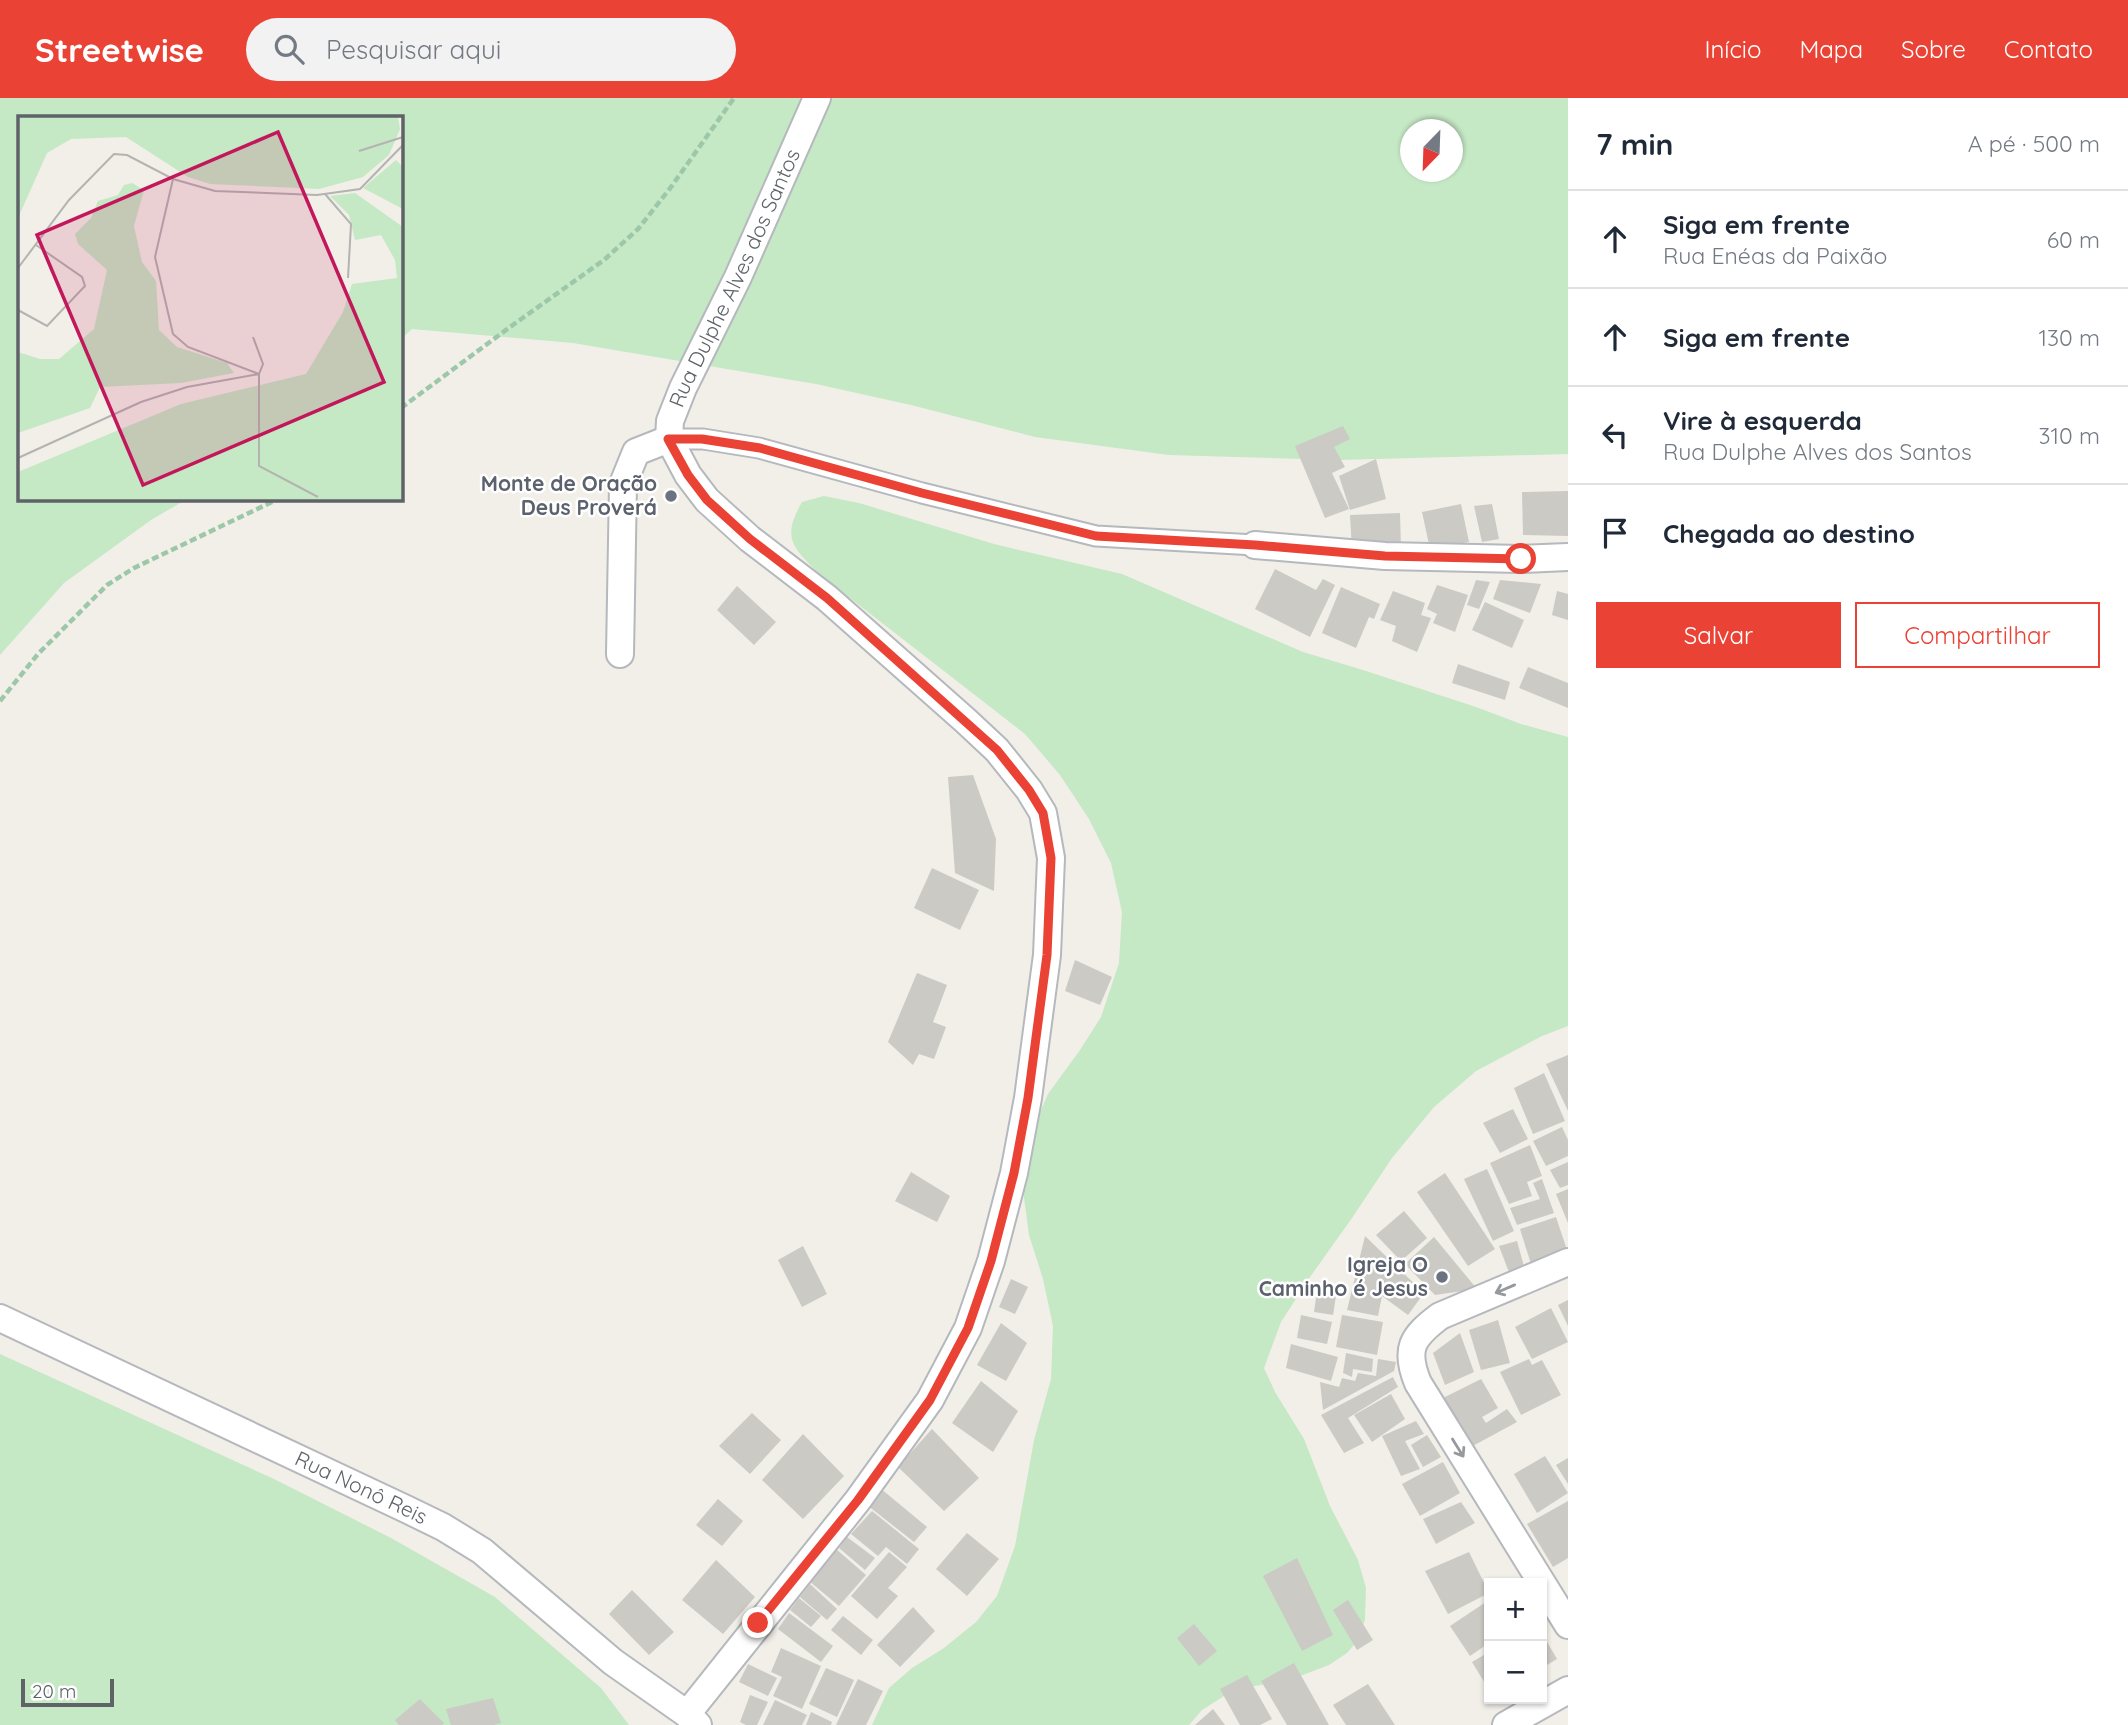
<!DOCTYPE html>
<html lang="pt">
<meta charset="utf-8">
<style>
body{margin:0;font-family:Quicksand,sans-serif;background:#f2f2f3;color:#1f2937}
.controls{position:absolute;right:21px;bottom:21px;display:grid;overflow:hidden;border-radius:0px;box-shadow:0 2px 5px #0004}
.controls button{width:63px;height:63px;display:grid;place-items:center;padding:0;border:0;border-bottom:2px solid #e0e1e3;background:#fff;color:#1f2937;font:35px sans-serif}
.compass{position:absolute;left:1400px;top:21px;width:63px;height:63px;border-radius:50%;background:#fff;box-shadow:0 2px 5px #0004;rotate:203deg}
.scale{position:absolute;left:21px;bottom:18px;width:93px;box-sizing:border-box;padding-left:7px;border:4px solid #5f6368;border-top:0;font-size:19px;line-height:24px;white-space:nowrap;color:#5f6368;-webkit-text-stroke:5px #fff;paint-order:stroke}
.stop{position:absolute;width:21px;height:21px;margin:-16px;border:5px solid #ea4335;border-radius:50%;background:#fff}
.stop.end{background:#ea4335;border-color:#fff;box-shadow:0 2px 7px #0008}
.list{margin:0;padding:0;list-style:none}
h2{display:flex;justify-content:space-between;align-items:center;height:91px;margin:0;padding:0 28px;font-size:30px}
h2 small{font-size:23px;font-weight:400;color:#747a83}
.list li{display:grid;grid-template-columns:46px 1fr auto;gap:21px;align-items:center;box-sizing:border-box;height:98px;padding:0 28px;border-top:2px solid #e0e1e3}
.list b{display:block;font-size:26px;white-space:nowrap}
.list p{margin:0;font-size:23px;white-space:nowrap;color:#747a83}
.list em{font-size:23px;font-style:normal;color:#747a83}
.actions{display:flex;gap:14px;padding:21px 28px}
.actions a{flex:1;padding:16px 0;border:2px solid #ea4335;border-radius:0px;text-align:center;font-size:24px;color:#ea4335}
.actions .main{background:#ea4335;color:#fff}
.icon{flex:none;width:38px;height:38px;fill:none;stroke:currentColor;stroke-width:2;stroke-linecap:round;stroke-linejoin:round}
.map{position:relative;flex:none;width:1568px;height:1627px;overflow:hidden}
header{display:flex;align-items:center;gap:42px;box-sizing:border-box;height:98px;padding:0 35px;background:#ea4335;color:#fff}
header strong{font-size:33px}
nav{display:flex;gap:38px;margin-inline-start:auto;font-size:24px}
.search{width:490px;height:63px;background:#f2f2f3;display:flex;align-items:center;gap:18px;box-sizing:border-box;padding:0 24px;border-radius:38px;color:#747a83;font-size:26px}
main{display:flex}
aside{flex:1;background:#fff}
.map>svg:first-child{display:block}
.green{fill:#c5e8c5;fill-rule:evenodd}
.building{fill:#cccac5}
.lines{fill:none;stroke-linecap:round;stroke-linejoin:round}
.pedestrian-casing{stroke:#b5b8bc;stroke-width:23}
.minor-casing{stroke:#b5b8bc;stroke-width:30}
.path{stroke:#9cc7a9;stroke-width:4.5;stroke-dasharray:7 3.5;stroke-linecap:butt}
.pedestrian{stroke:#fff;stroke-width:19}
.minor{stroke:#fff;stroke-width:26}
.oneway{stroke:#979a9d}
.route{stroke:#ea4335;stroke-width:9}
.worship-dot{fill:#6b7280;stroke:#fff;stroke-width:2.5}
.labels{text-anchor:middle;stroke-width:5;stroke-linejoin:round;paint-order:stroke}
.street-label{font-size:21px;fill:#5f6368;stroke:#fff}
.worship-label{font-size:21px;font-weight:bold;fill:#5b616d;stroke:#fff;text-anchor:end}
.inset-road{fill:none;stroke:#b3b3b1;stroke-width:2}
.view{fill:#c2185b;fill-opacity:0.15;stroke:#c2185b;stroke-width:3.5}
.inset-edge{fill:none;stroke:#5f6368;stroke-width:3.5}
</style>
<header>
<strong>Streetwise</strong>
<div class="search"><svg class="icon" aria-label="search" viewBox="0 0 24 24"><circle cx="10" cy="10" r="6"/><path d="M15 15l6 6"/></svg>Pesquisar aqui</div>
<nav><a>Início</a><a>Mapa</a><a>Sobre</a><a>Contato</a></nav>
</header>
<main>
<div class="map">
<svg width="1568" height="1627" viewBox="0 0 1568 1627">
<rect width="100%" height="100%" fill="#f1efe8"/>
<g class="green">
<path d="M0 0H1568V356L1338 362 1169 357 1035 339 911 307 816 286 573 245 412 231 401 241V19H19V401H187L151 422 64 485 0 557ZM1410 32H1452V74H1410Z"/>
<path d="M824 398 859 405 994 446 1122 476 1303 554 1363 572 1476 609 1521 626 1568 639V928L1542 938 1476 973 1434 1009 1392 1060 1352 1120 1310 1179 1281 1224 1264 1270 1275 1294 1304 1341 1330 1408 1358 1462 1366 1490 1365 1521 1359 1541 1347 1555 1329 1567 1287 1583 1235 1591 1202 1612 1189 1627H872L889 1590 912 1570 944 1550 976 1524 997 1498 1015 1448 1034 1342 1051 1281 1053 1228 1043 1181 1029 1137 1023 1092 1035 1026 1048 996 1080 952 1101 919 1119 865 1122 814 1111 765 1089 721 1060 677 1025 636 819 476C793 449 781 441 802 404Z"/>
<polygon points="0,1256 274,1381 391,1440 495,1499 601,1590 629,1627 0,1627"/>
</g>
<g class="building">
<polygon points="1343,328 1350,341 1334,349 1345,369 1332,375 1349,411 1325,420 1295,348"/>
<polygon points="1376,361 1386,401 1350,412 1339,378"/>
<polygon points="1568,393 1568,438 1523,437 1522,394"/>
<polygon points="1461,406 1469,444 1430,451 1422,414"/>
<polygon points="1492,406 1499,441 1482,444 1474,408"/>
<polygon points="1400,415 1401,451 1352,452 1350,417"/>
<polygon points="1275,471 1316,492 1323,481 1335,487 1310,539 1255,511"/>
<polygon points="1476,482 1490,484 1479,511 1467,507"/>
<polygon points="1500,482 1541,486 1530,515 1493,501"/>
<polygon points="1437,487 1468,497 1455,534 1433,525 1437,516 1427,511"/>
<polygon points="737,488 776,524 754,547 717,512"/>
<polygon points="1341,489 1380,506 1374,521 1369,519 1356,550 1322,535"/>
<polygon points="1393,493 1425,505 1421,517 1431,520 1417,554 1392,543 1396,528 1380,522"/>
<polygon points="1557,493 1568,496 1568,522 1552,517"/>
<polygon points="1485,504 1524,522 1512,550 1472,532"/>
<polygon points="1458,566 1510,584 1505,602 1452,585"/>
<polygon points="1528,569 1568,585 1568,610 1519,590"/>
<polygon points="973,677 996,741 994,793 955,775 948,679"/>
<polygon points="932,770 979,792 960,832 914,810"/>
<polygon points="1075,862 1112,879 1100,907 1065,893"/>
<polygon points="917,875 947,887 933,924 946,929 934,961 919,956 913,967 888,944"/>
<polygon points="1568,957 1568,1013 1546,966"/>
<polygon points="1544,975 1565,1023 1533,1036 1514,990"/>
<polygon points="1513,1011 1528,1041 1500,1055 1483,1025"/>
<polygon points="1562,1029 1568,1042 1568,1058 1546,1068 1533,1043"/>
<polygon points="1530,1047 1542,1078 1527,1084 1532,1098 1509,1106 1490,1065"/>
<polygon points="1568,1064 1568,1087 1560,1090 1550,1072"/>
<polygon points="1487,1071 1514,1133 1493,1143 1464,1081"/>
<polygon points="911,1074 950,1098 937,1124 895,1103"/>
<polygon points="1445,1075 1495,1151 1468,1168 1417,1094"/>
<polygon points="1542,1081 1554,1115 1517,1127 1510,1110 1540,1101 1533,1085"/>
<polygon points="1568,1091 1568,1125 1556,1096"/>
<polygon points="1404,1113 1427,1140 1401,1163 1376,1137"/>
<polygon points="1556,1119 1568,1155 1531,1166 1520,1131"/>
<polygon points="1365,1138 1424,1195 1408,1217 1382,1198 1378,1218 1347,1212"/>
<polygon points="1434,1139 1477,1191 1435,1197 1405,1166"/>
<polygon points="1517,1143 1525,1172 1510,1177 1499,1148"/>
<polygon points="803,1148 827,1196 802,1209 778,1162"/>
<polygon points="1011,1181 1028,1189 1015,1216 999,1209"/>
<polygon points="1317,1193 1336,1198 1333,1217 1314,1214"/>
<polygon points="1568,1202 1568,1228 1558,1207"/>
<polygon points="1551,1210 1568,1244 1532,1261 1515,1229"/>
<polygon points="1301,1217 1332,1224 1327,1246 1297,1240"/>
<polygon points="1342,1217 1383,1224 1377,1257 1336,1249"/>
<polygon points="1498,1222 1510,1265 1481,1272 1469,1232"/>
<polygon points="1001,1225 1027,1245 1006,1283 977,1267"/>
<polygon points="1460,1235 1474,1274 1445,1287 1433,1255"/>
<polygon points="1291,1246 1338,1259 1331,1283 1286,1270"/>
<polygon points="1346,1255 1373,1261 1372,1274 1353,1271 1352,1279 1343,1275"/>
<polygon points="1378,1261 1396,1264 1394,1273 1323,1312 1320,1284 1339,1289 1342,1280 1355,1283 1358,1275 1376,1278"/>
<polygon points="1529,1261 1532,1267 1542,1262 1561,1297 1521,1317 1500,1274"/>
<polygon points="1393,1279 1398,1289 1348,1320 1364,1345 1344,1355 1321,1317"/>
<polygon points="1481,1281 1498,1310 1482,1319 1486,1325 1507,1311 1517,1324 1469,1350 1441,1301"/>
<polygon points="981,1283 1018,1313 993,1354 952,1325"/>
<polygon points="1391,1296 1405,1321 1372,1344 1354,1317"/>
<polygon points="752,1315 781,1342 750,1376 719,1348"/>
<polygon points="1416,1323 1424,1336 1405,1343 1420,1371 1401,1378 1382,1338"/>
<polygon points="932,1331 979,1380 944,1413 898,1369"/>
<polygon points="803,1336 844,1378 803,1421 762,1382"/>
<polygon points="1427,1337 1441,1359 1423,1369 1411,1347"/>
<polygon points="1545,1358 1568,1395 1537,1415 1514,1376"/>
<polygon points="1568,1360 1568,1386 1556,1367"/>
<polygon points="1443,1364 1460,1395 1420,1418 1402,1386"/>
<polygon points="880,1390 927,1429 914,1444 867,1407"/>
<polygon points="718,1401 743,1423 722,1448 696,1427"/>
<polygon points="1568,1403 1568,1460 1553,1469 1527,1426"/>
<polygon points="1461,1404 1475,1425 1436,1446 1423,1421"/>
<polygon points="872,1413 919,1451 907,1466 886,1449 878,1458 851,1436"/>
<polygon points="967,1435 999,1461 967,1498 936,1471"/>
<polygon points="847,1439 875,1460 865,1472 839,1450"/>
<polygon points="836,1451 866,1477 839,1508 809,1483"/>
<polygon points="889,1454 907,1469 888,1490 898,1498 877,1521 851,1498"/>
<polygon points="1469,1454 1489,1495 1448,1516 1425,1473"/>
<polygon points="1297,1460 1333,1537 1302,1553 1263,1478"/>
<polygon points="716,1462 755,1499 723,1536 682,1502"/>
<polygon points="810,1486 837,1511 827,1522 800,1499"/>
<polygon points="632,1492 674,1534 649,1557 609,1516"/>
<polygon points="799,1500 821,1518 811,1529 790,1512"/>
<polygon points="1348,1502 1373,1542 1357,1552 1333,1512"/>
<polygon points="1489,1502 1489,1545 1470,1558 1450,1528"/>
<polygon points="913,1509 935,1533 900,1569 877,1547"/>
<polygon points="789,1515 833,1548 821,1564 778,1531"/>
<polygon points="843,1518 873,1542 861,1557 831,1532"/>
<polygon points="1194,1526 1217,1553 1199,1568 1177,1540"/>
<polygon points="1542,1535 1557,1561 1542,1570"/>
<polygon points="781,1550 821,1568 802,1611 773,1598 782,1579 771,1574"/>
<polygon points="1489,1554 1489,1592 1472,1564"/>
<polygon points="1294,1565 1329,1627 1287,1627 1261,1583"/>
<polygon points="748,1566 777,1580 768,1598 739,1584"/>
<polygon points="826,1570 854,1582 837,1619 809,1606"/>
<polygon points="1247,1577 1272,1621 1260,1627 1240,1627 1220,1591"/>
<polygon points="858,1581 883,1593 866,1627 836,1627"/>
<polygon points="1368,1586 1395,1627 1346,1627 1333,1607"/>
<polygon points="750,1597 768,1604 757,1627 746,1627 740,1624"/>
<polygon points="493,1600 501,1625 494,1627 451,1627 446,1611"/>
<polygon points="420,1601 444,1625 442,1627 399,1627 395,1622"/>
<polygon points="775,1602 807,1617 802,1627 763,1627"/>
<polygon points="1213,1611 1225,1627 1195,1627"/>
<polygon points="811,1614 832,1624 831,1627 806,1627"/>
</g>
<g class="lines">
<defs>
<polyline id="pedestrian" points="669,341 703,341 759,350 922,395 1096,438 1255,447"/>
<g id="minor">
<polyline points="1255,447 1385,458 1521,461 1568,459"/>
<polyline points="620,556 623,386 636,354 669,341"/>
<path d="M1568 1164 1440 1218C1412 1239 1404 1251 1418 1285L1568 1527"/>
<path id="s1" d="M0 1220 406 1411 443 1429 482 1453 613 1564 687 1616 698 1627"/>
<path id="s2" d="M687 1616 858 1402 930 1302 968 1230 991 1163 1014 1075 1028 1000 1047 857 1051 760 1043 715 1029 692 997 652 966 623 827 500 750 441 707 402 688 377 669 341 670 323 683 290 738 179 817 0"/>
<polyline points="1506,1627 1568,1592"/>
</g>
</defs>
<use href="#pedestrian" class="pedestrian-casing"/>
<use href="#minor" class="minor-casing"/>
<g class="path">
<polyline points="401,310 510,229 604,162 638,131 671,89 734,0"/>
<polyline points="0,603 38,556 107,487 134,470 278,401"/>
</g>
<use href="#pedestrian" class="pedestrian"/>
<use href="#minor" class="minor"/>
</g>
<defs><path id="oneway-shaft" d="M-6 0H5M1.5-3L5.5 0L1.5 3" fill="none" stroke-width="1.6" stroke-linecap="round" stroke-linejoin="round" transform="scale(1.75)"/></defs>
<g class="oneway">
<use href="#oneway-shaft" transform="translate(1505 1191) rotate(157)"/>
<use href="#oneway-shaft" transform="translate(1458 1350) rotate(58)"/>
</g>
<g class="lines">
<polyline class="route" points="758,1525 858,1402 930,1302 968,1230 991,1163 1014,1075 1028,1000 1047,857 1051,760 1043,715 1029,692 997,652 827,500 750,441 707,402 688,377 668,341 702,341 760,350 922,395 1096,438 1255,447 1385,458 1521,461"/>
</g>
<g class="worship-dot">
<circle cx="671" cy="398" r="7"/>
<circle cx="1442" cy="1179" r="7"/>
</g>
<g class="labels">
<g class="street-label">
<text dy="7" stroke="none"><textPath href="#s2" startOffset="1712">Rua Dulphe Alves dos Santos</textPath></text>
<text dy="7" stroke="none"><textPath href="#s1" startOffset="399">Rua Nonô Reis</textPath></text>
</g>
<g class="worship-label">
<text x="657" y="393">Monte de Oração<tspan x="657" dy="24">Deus Proverá</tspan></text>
<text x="1428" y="1174">Igreja O<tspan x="1428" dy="24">Caminho é Jesus</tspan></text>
</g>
</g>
<g transform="translate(18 18)">
<rect width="385" height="385" fill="#f1efe8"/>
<path d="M0 1H380L382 13 371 39 345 61 301 73 192 68 170 61 108 21 53 23 29 37 0 102ZM378 44 385 51V93L345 72ZM114 67 126 74 116 110 124 146 138 165 141 214 159 231 209 247 216 257 163 267 82 271 72 292 0 317V236L22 243H41L76 213 89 154 60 128 57 118 73 102 80 85 100 79 106 69ZM337 77 385 111V384H0V356L163 288 288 258 325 196 334 168 379 162 377 144 363 119 337 124 331 99 312 80Z" fill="#c5e8c5"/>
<path class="inset-road" d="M341 35 385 21M155 63 137 141 155 218 170 231 241 258V350L300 381M307 78 333 108 330 162M0 152 51 84 96 38 109 39 155 63 197 75 299 79 342 73 385 29M0 194 29 210 67 170 64 161 18 129M0 342 123 286 169 271 241 258 245 248 235 221"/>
<path class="view" d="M260 16 366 266 125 369 19 119Z"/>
<rect width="385" height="385" class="inset-edge"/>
</g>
</svg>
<div class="controls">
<button>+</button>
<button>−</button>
</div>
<svg class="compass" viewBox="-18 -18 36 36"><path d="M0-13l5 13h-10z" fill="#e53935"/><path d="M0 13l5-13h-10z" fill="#747a83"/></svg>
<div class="scale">20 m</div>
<div class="stop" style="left:1521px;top:461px"></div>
<div class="stop end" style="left:758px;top:1525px"></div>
</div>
<aside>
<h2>7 min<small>A pé · 500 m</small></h2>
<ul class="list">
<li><svg class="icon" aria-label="ahead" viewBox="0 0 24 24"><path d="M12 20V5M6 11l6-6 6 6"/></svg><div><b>Siga em frente</b><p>Rua Enéas da Paixão</p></div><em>60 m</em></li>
<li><svg class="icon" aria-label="ahead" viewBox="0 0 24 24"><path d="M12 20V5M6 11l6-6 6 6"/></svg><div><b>Siga em frente</b></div><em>130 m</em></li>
<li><svg class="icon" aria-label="left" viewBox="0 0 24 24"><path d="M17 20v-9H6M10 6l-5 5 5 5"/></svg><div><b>Vire à esquerda</b><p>Rua Dulphe Alves dos Santos</p></div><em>310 m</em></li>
<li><svg class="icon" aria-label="arrive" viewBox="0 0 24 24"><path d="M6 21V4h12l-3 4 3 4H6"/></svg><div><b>Chegada ao destino</b></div></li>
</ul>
<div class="actions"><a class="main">Salvar</a><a>Compartilhar</a></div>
</aside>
</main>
